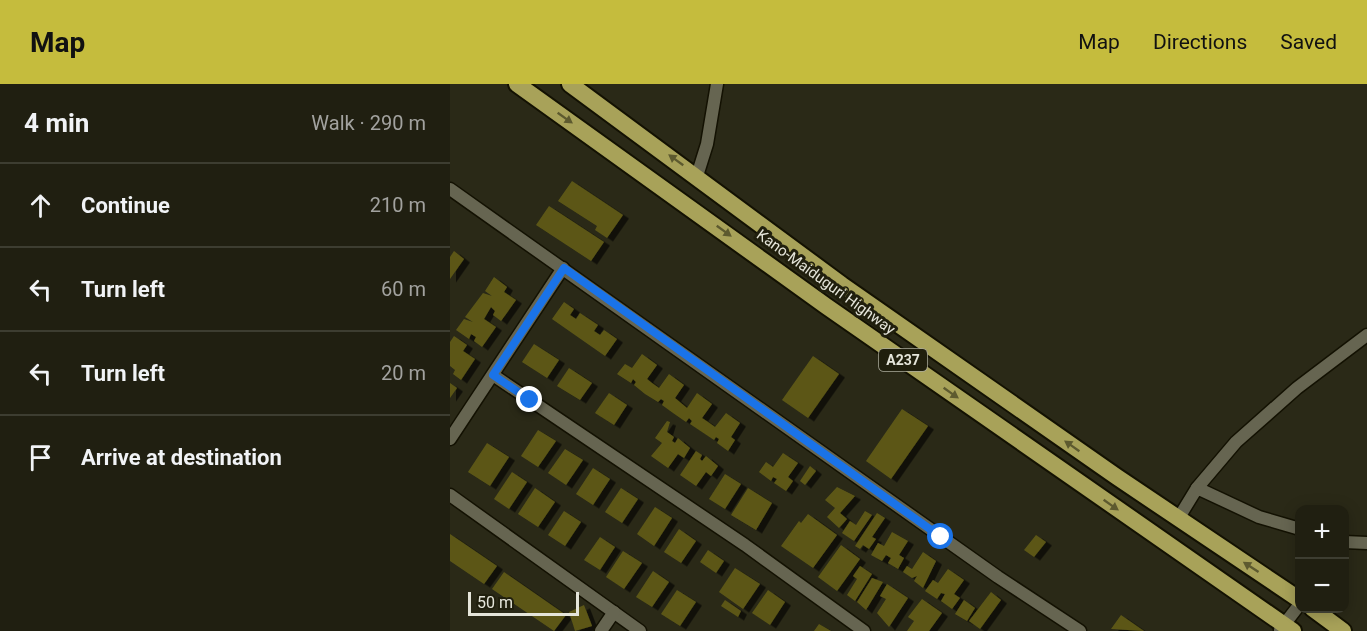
<!DOCTYPE html>
<meta charset="utf-8">
<style>
body{margin:0;font-family:Roboto,sans-serif;background:#28271a;color:#f1f3f6}
.controls{position:absolute;right:18px;bottom:18px;display:grid;overflow:hidden;border-radius:12px;box-shadow:0 3px 15px #0003}
.controls button{width:54px;height:54px;display:grid;place-items:center;padding:0;border:0;border-bottom:2px solid #3d3d31;background:#201f11;color:#f1f3f6;font:30px sans-serif}
.scale{position:absolute;left:18px;bottom:15px;width:111px;box-sizing:border-box;padding-left:6px;border:3px solid #e5e5da;border-top:0;font-size:16px;line-height:21px;white-space:nowrap;color:#e5e5da;-webkit-text-stroke:4px #201f0d;paint-order:stroke}
.stop{position:absolute;width:18px;height:18px;margin:-14px;border:4px solid #1a73e8;border-radius:50%;background:#fff}
.stop.end{background:#1a73e8;border-color:#fff;box-shadow:0 2px 6px #0008}
.list{margin:0;padding:0;list-style:none}
h2{display:flex;justify-content:space-between;align-items:center;height:78px;margin:0;padding:0 24px;font-size:26px}
h2 small{font-size:20px;font-weight:400;color:#a2a29f}
.list li{display:grid;grid-template-columns:39px 1fr auto;gap:18px;align-items:center;box-sizing:border-box;height:84px;padding:0 24px;border-top:2px solid #3d3d31}
.list b{display:block;font-size:22px;white-space:nowrap}
.list em{font-size:20px;font-style:normal;color:#a2a29f}
.icon{flex:none;width:33px;height:33px;fill:none;stroke:currentColor;stroke-width:2;stroke-linecap:round;stroke-linejoin:round}
.map{position:relative;flex:none;width:917px;height:547px;overflow:hidden}
header{display:flex;align-items:center;gap:36px;box-sizing:border-box;height:84px;padding:0 30px;background:#c5bc3d;color:#111}
header strong{font-size:28px}
nav{display:flex;gap:33px;margin-inline-start:auto;font-size:21px}
main{display:flex}
aside{flex:1;background:#201f11}
.map>svg:first-child{display:block}
.building{fill:#5c5717;filter:url(#shadow)}
.lines{fill:none;stroke-linecap:round;stroke-linejoin:round}
.minor-casing{stroke:#131102;stroke-width:15}
.trunk-casing{stroke:#131102;stroke-width:20}
.minor{stroke:#666551;stroke-width:12}
.trunk{stroke:#a8a259;stroke-width:16}
.oneway{fill:#5d5a2f}
.route{stroke:#1a73e8;stroke-width:8}
.labels{text-anchor:middle;stroke-width:6;stroke-linejoin:round;paint-order:stroke}
.shield{fill:#201f0d;stroke:#aaaa9c;stroke-width:1.5}
.shield-label{font-size:14px;font-weight:bold;fill:#e5e5da}
.street-label{font-size:15px;fill:#e5e5da;stroke:#201f0d}
</style>
<header>
<strong>Map</strong>
<nav><a>Map</a><a>Directions</a><a>Saved</a></nav>
</header>
<main>
<aside>
<h2>4 min<small>Walk · 290 m</small></h2>
<ul class="list">
<li><svg class="icon" aria-label="ahead" viewBox="0 0 24 24"><path d="M12 20V5M6 11l6-6 6 6"/></svg><div><b>Continue</b></div><em>210 m</em></li>
<li><svg class="icon" aria-label="left" viewBox="0 0 24 24"><path d="M17 20v-9H6M10 6l-5 5 5 5"/></svg><div><b>Turn left</b></div><em>60 m</em></li>
<li><svg class="icon" aria-label="left" viewBox="0 0 24 24"><path d="M17 20v-9H6M10 6l-5 5 5 5"/></svg><div><b>Turn left</b></div><em>20 m</em></li>
<li><svg class="icon" aria-label="arrive" viewBox="0 0 24 24"><path d="M6 21V4h12l-3 4 3 4H6"/></svg><div><b>Arrive at destination</b></div></li>
</ul>
</aside>
<div class="map">
<svg width="917" height="547" viewBox="0 0 917 547">
<defs>
<filter id="shadow"><feDropShadow dx="6" dy="3.5" stdDeviation="0" flood-color="#0009"/></filter>
</defs>
<rect width="100%" height="100%" fill="#2a2917"/>
<g class="building">
<polygon points="122,97 173,131 157,154 145,146 147,142 108,117"/>
<polygon points="99,122 154,158 141,177 86,141"/>
<polygon points="4,167 14,175 0,195 0,173"/>
<polygon points="44,193 57,203 54,208 66,216 51,237 43,231 45,227 41,223 34,235 46,243 32,263 24,257 26,253 21,250 19,255 6,246 14,235 23,238 15,233 33,209 42,212 35,207"/>
<polygon points="114,218 124,225 120,231 126,235 130,229 148,241 144,247 150,251 154,246 167,255 155,272 102,235"/>
<polygon points="4,252 17,261 13,267 25,275 11,296 3,290 5,286 0,282 0,258"/>
<polygon points="84,260 109,276 97,294 72,278"/>
<polygon points="192,270 207,281 197,295 202,299 209,304 219,290 234,301 225,314 237,324 247,309 262,320 252,334 258,338 265,343 276,329 290,339 281,353 285,356 278,367 267,359 269,355 266,353 264,356 240,340 242,337 239,334 236,338 223,329 212,321 214,317 211,315 208,318 195,310 184,301 186,298 183,295 181,299 167,290 175,280 182,284"/>
<polygon points="363,272 389,290 358,334 332,316"/>
<polygon points="119,284 142,299 130,316 107,302"/>
<polygon points="0,299 7,304 0,314"/>
<polygon points="159,309 177,321 164,341 145,329"/>
<polygon points="452,325 478,342 441,395 416,377"/>
<polygon points="217,337 220,338 217,348 224,353 222,357 225,359 228,354 240,364 234,374 228,370 218,384 201,372 212,359 205,354"/>
<polygon points="88,346 106,357 88,383 71,372"/>
<polygon points="37,359 59,373 40,402 18,388"/>
<polygon points="115,365 133,376 116,401 98,389"/>
<polygon points="246,367 252,371 250,375 252,377 256,372 268,382 261,392 256,388 246,402 230,391"/>
<polygon points="333,369 348,379 338,393 343,397 336,407 324,399 327,395 323,393 321,397 309,388 316,378 323,383"/>
<polygon points="360,382 366,387 355,401 350,397"/>
<polygon points="143,384 160,395 143,421 126,410"/>
<polygon points="62,388 77,398 59,425 44,415"/>
<polygon points="275,390 291,400 275,425 259,415"/>
<polygon points="387,403 405,412 390,429 397,435 389,444 377,433 385,424 375,416"/>
<polygon points="85,404 105,418 88,443 68,430"/>
<polygon points="171,404 188,415 172,439 155,428"/>
<polygon points="298,404 322,419 306,446 281,431"/>
<polygon points="205,423 222,434 204,462 187,450"/>
<polygon points="114,427 131,438 115,462 98,451"/>
<polygon points="415,427 422,431 404,457 392,449 400,437 406,441"/>
<polygon points="427,429 435,434 422,453 426,455 419,465 413,461 410,465 405,462"/>
<polygon points="358,430 387,451 363,484 331,462 349,437 351,439"/>
<polygon points="229,445 246,457 231,479 214,468"/>
<polygon points="442,448 458,457 449,471 454,474 448,485 438,479 441,474 436,471 432,477 421,471 428,459 434,462"/>
<polygon points="0,450 47,482 34,500 0,477"/>
<polygon points="586,451 596,458 584,473 574,466"/>
<polygon points="150,453 165,463 150,486 134,476"/>
<polygon points="391,461 410,475 387,507 368,493"/>
<polygon points="258,466 274,477 266,489 250,478"/>
<polygon points="173,467 192,479 174,505 156,493"/>
<polygon points="473,468 486,477 473,504 464,497 467,492 462,494 453,488 457,482 462,485"/>
<polygon points="410,482 422,490 405,517 397,511 407,495 403,492"/>
<polygon points="285,484 310,500 293,525 269,508"/>
<polygon points="498,485 514,496 504,510 510,514 502,525 491,517 495,510 491,509 487,515 475,507 483,496 488,499"/>
<polygon points="203,487 219,498 202,523 186,513"/>
<polygon points="54,488 116,531 104,547 42,505"/>
<polygon points="422,494 433,498 416,526 407,518"/>
<polygon points="437,500 458,514 439,543 427,529 436,515 430,512"/>
<polygon points="227,506 246,518 230,542 211,530"/>
<polygon points="318,506 335,518 320,541 302,529"/>
<polygon points="541,508 551,516 530,545 519,537"/>
<polygon points="472,515 492,529 479,547 457,547 464,537 458,533"/>
<polygon points="275,516 291,527 288,533 271,522"/>
<polygon points="514,516 525,524 517,537 505,530"/>
<polygon points="134,521 142,542 125,547 119,528"/>
<polygon points="671,531 694,547 661,545"/>
<polygon points="369,540 381,547 364,547"/>
</g>
<g class="lines">
<defs>
<g id="minor">
<polyline points="247,92 257,60 267,0"/>
<polyline points="0,105 548,493 630,547"/>
<polyline points="43,291 295,461 414,547"/>
<polyline points="0,355 113,184"/>
<polyline points="747,404 786,358 847,304 917,251"/>
<polyline points="0,411 190,547"/>
<polyline points="728,435 747,404 809,433 850,445"/>
<polyline points="894,458 917,459"/>
<polyline points="830,546 850,520"/>
<polyline points="151,547 164,528"/>
</g>
<g id="trunk">
<polyline points="67,0 376,222 843,547"/>
<polyline points="120,0 392,201 667,393 850,516"/>
<polyline points="862,524 893,547"/>
</g>
</defs>
<use href="#minor" class="minor-casing"/>
<use href="#trunk" class="trunk-casing"/>
<use href="#minor" class="minor"/>
<use href="#trunk" class="trunk"/>
</g>
<defs><path id="oneway-solid" d="M-6-.8H1V-3.2L6.5 0L1 3.2V.8H-6Z" transform="scale(1.5)"/></defs>
<g class="oneway">
<use href="#oneway-solid" transform="translate(115 34) rotate(35)"/>
<use href="#oneway-solid" transform="translate(226 76) rotate(-144)"/>
<use href="#oneway-solid" transform="translate(274 147) rotate(36)"/>
<use href="#oneway-solid" transform="translate(501 309) rotate(35)"/>
<use href="#oneway-solid" transform="translate(622 362) rotate(-145)"/>
<use href="#oneway-solid" transform="translate(661 421) rotate(35)"/>
<use href="#oneway-solid" transform="translate(801 483) rotate(-147)"/>
</g>
<g class="lines">
<polyline class="route" points="80,316 43,291 114,184 491,453"/>
</g>
<g class="labels">
<rect class="shield" x="429" y="265" width="48" height="22" rx="4.5"/>
<g class="shield-label">
<text x="453" y="281">A237</text>
</g>
<g class="street-label">
<text transform="translate(376 198) rotate(36)" y="5">Kano-Maiduguri Highway</text>
</g>
</g>
</svg>
<div class="controls">
<button>+</button>
<button>−</button>
</div>
<div class="scale">50 m</div>
<div class="stop" style="left:491px;top:453px"></div>
<div class="stop end" style="left:80px;top:316px"></div>
</div>
</main>
